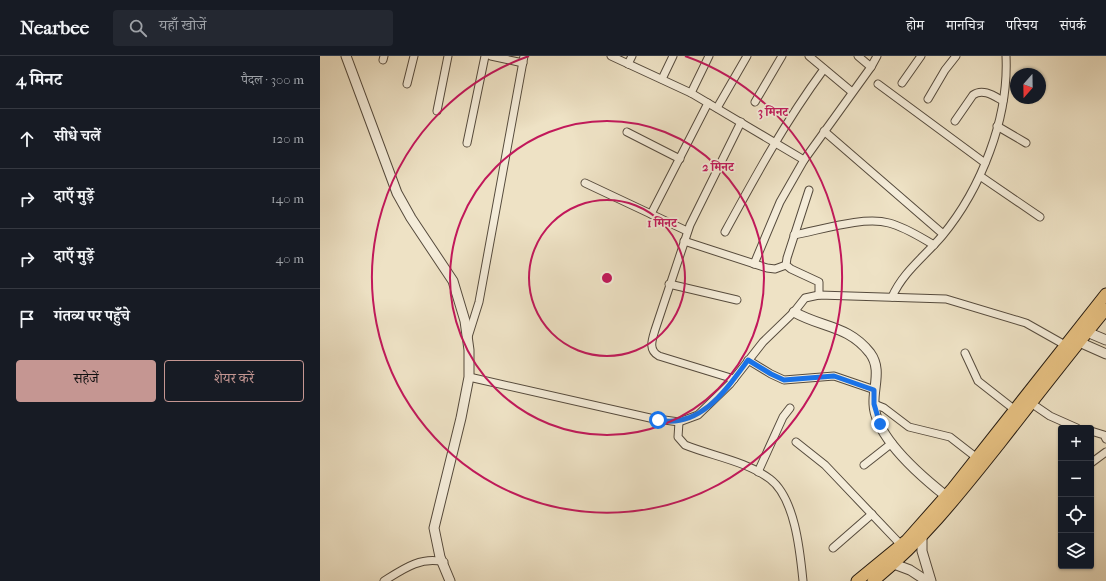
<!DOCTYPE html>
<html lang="hi">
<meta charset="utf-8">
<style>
body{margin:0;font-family:"IM FELL French Canon","Noto Serif Devanagari",serif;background:#242831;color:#f1f3f6}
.controls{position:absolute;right:12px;bottom:12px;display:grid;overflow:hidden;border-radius:4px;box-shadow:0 1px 3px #0004}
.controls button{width:36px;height:36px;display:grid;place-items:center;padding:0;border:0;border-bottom:1px solid #363941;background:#171b24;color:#f1f3f6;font:20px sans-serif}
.compass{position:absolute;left:690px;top:12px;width:36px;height:36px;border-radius:50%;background:#171b24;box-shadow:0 1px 3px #0004;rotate:200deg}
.stop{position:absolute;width:12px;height:12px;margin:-9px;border:3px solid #1a73e8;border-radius:50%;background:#fff}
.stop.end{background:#1a73e8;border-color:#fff;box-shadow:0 1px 4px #0008}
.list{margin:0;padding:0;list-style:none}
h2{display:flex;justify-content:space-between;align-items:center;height:52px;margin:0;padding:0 16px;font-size:17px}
h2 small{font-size:13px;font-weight:400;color:#9ea1a6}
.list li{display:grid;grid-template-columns:26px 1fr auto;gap:12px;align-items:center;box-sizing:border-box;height:60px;padding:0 16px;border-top:1px solid #363941}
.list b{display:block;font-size:15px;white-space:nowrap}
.list em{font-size:13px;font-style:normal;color:#9ea1a6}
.actions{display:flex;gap:8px;padding:12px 16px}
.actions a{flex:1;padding:9px 0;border:1px solid #c59692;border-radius:4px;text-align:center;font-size:14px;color:#c59692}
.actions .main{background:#c59692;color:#111}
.icon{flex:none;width:22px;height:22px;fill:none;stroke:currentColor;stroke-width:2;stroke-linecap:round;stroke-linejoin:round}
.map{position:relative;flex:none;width:786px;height:525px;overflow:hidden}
header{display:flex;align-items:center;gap:24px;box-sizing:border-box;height:56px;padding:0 20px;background:#171b24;border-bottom:1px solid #363941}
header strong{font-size:19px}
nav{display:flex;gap:22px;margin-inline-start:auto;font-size:14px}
.search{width:280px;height:36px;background:#242831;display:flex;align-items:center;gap:10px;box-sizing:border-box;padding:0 14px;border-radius:4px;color:#9ea1a6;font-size:15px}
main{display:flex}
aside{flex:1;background:#171b24}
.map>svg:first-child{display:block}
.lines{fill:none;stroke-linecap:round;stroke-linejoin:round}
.minor-casing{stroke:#564b3d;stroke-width:9}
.tertiary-casing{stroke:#564b3d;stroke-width:11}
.primary-casing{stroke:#231910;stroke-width:13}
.minor{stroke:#f4ecd9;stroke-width:7}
.tertiary{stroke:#f4ecd9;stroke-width:9}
.primary{stroke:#e7c182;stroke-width:11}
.route{stroke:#1a73e8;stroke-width:5}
.ring{fill:none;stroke:#c2185b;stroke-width:2}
.centre{fill:#c2185b;stroke:#f4ecd9;stroke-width:2}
.ring-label{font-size:12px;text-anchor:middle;font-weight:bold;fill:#c2185b;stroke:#f4ecd9;stroke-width:3.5;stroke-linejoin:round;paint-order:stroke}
</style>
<header>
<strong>Nearbee</strong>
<div class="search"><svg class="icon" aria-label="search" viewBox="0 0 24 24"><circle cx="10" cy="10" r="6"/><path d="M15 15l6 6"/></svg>यहाँ खोजें</div>
<nav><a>होम</a><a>मानचित्र</a><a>परिचय</a><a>संपर्क</a></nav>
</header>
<main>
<aside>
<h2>4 मिनट<small>पैदल · 300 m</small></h2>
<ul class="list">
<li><svg class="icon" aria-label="ahead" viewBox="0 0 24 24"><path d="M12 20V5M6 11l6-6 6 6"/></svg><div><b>सीधे चलें</b></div><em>120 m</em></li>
<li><svg class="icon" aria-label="right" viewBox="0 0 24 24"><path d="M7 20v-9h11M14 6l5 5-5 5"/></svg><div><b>दाएँ मुड़ें</b></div><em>140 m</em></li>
<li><svg class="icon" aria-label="right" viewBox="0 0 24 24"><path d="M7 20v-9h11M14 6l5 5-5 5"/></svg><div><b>दाएँ मुड़ें</b></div><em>40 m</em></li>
<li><svg class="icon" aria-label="arrive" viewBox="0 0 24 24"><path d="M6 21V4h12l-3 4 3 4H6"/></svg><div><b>गंतव्य पर पहुँचे</b></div></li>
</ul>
<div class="actions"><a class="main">सहेजें</a><a>शेयर करें</a></div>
</aside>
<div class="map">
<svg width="786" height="525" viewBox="0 0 786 525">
<rect width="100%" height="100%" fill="#eee2c5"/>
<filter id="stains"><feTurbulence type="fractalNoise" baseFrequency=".005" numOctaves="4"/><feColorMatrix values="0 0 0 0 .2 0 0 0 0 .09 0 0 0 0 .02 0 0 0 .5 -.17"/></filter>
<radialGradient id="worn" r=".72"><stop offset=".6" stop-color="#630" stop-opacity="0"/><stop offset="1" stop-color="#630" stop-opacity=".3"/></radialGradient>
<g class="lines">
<defs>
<g id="minor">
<polyline points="171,0 203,7"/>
<polyline points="291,0 371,37 484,104 551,11 557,0"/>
<polyline points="489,0 532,36"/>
<polyline points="538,0 551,11"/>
<polyline points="63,4 64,0"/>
<polyline points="308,8 312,0"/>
<polyline points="342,23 353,0"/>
<polyline points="582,27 601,0"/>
<polyline points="87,28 94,0"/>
<polyline points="558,28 665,107"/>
<polyline points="371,37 389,0"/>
<polyline points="608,43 625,14 636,0"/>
<polyline points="435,46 462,0"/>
<polyline points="397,52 427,0"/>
<polyline points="117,55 128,0"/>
<path d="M635 65 653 39C663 32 674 40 683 45"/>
<polyline points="677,70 706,87"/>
<polyline points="504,75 623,178"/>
<polyline points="307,76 360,103"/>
<polyline points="147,87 165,0"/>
<polyline points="660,120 720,161"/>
<polyline points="265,127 367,175"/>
<polyline points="489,134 467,202 466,209 471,213 499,226 499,239"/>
<polyline points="331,158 388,47"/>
<path d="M405 176C436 119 465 66 504 13"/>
<path d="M474 179C501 174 543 160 569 167 585 171 600 181 614 189"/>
<polyline points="364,185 447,212 455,213 466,209"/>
<polyline points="434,208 460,146 484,104"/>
<polyline points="349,228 417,244"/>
<path d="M572 241C583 216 604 201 622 180 661 133 689 62 686 0"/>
<polyline points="148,281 159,246 204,0"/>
<polyline points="645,297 658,325 695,354"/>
<polyline points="428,304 451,318 464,324 514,320 555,334"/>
<polyline points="149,321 330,362 359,366 378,359 410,328 443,286 474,256 485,242 499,239 626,243 706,267 745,289"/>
<path d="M414 323 339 300C328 294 332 284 335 274L370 169 421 66"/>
<polyline points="711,347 730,360 757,372"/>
<polyline points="554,348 564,352 589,371 630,381 657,402"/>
<path d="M359 366 358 381 365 389C392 400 426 405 450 423 475 442 480 495 483 525"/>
<polyline points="771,375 784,379 786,383"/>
<polyline points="476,386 505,409 583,491"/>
<polyline points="771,407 786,396"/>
<polyline points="544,409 572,387"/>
<polyline points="438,416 463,361 470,352"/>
<polyline points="513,492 552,458"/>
<path d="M64 525C83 513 101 500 124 506"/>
</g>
<g id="tertiary">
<polyline points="26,0 77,137 91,162 133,225 145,265 149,294 149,321 141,362 114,472 120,501 130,525"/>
<path d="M474 256C502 272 528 269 550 297 562 313 553 331 554 348 555 381 602 421 626 440"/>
<polyline points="767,276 786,284"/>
<polyline points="759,286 786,298"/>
<polyline points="602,481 602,495 611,525"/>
<polyline points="574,508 590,514 607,525"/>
</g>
<g id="primary">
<polyline points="537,525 587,484 633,432 786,238"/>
<path d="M553 525C602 486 641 436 680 387 715 342 750 297 786 253"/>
</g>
</defs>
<use href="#minor" class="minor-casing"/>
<use href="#tertiary" class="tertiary-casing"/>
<use href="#primary" class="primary-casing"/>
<use href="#minor" class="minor"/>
<use href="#tertiary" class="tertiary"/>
<use href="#primary" class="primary"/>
</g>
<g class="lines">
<path class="route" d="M338 364C380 373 406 334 428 304L451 318 464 324 514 320 554 334V348L560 368"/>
</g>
<g class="ring">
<circle cx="287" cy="222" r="78"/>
<circle cx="287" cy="222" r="157"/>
<path d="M365 0A235 235 0 1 1 209 0"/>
</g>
<circle cx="287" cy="222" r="6" class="centre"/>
<g class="ring-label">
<text x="453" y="60">3 मिनट</text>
<text x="398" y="115">2 मिनट</text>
<text x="342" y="171">1 मिनट</text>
</g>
<rect width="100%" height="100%" filter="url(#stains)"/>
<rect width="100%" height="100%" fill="url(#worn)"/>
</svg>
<div class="controls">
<button>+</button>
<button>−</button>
<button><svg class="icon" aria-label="locate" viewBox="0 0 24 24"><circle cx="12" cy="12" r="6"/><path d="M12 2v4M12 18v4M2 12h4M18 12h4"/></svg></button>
<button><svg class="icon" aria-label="layers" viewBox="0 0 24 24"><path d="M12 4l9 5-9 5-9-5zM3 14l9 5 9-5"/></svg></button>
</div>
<svg class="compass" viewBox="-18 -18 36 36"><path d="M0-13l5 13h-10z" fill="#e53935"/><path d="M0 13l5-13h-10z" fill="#9ea1a6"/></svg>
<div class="stop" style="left:338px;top:364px"></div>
<div class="stop end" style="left:560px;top:368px"></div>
</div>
</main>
